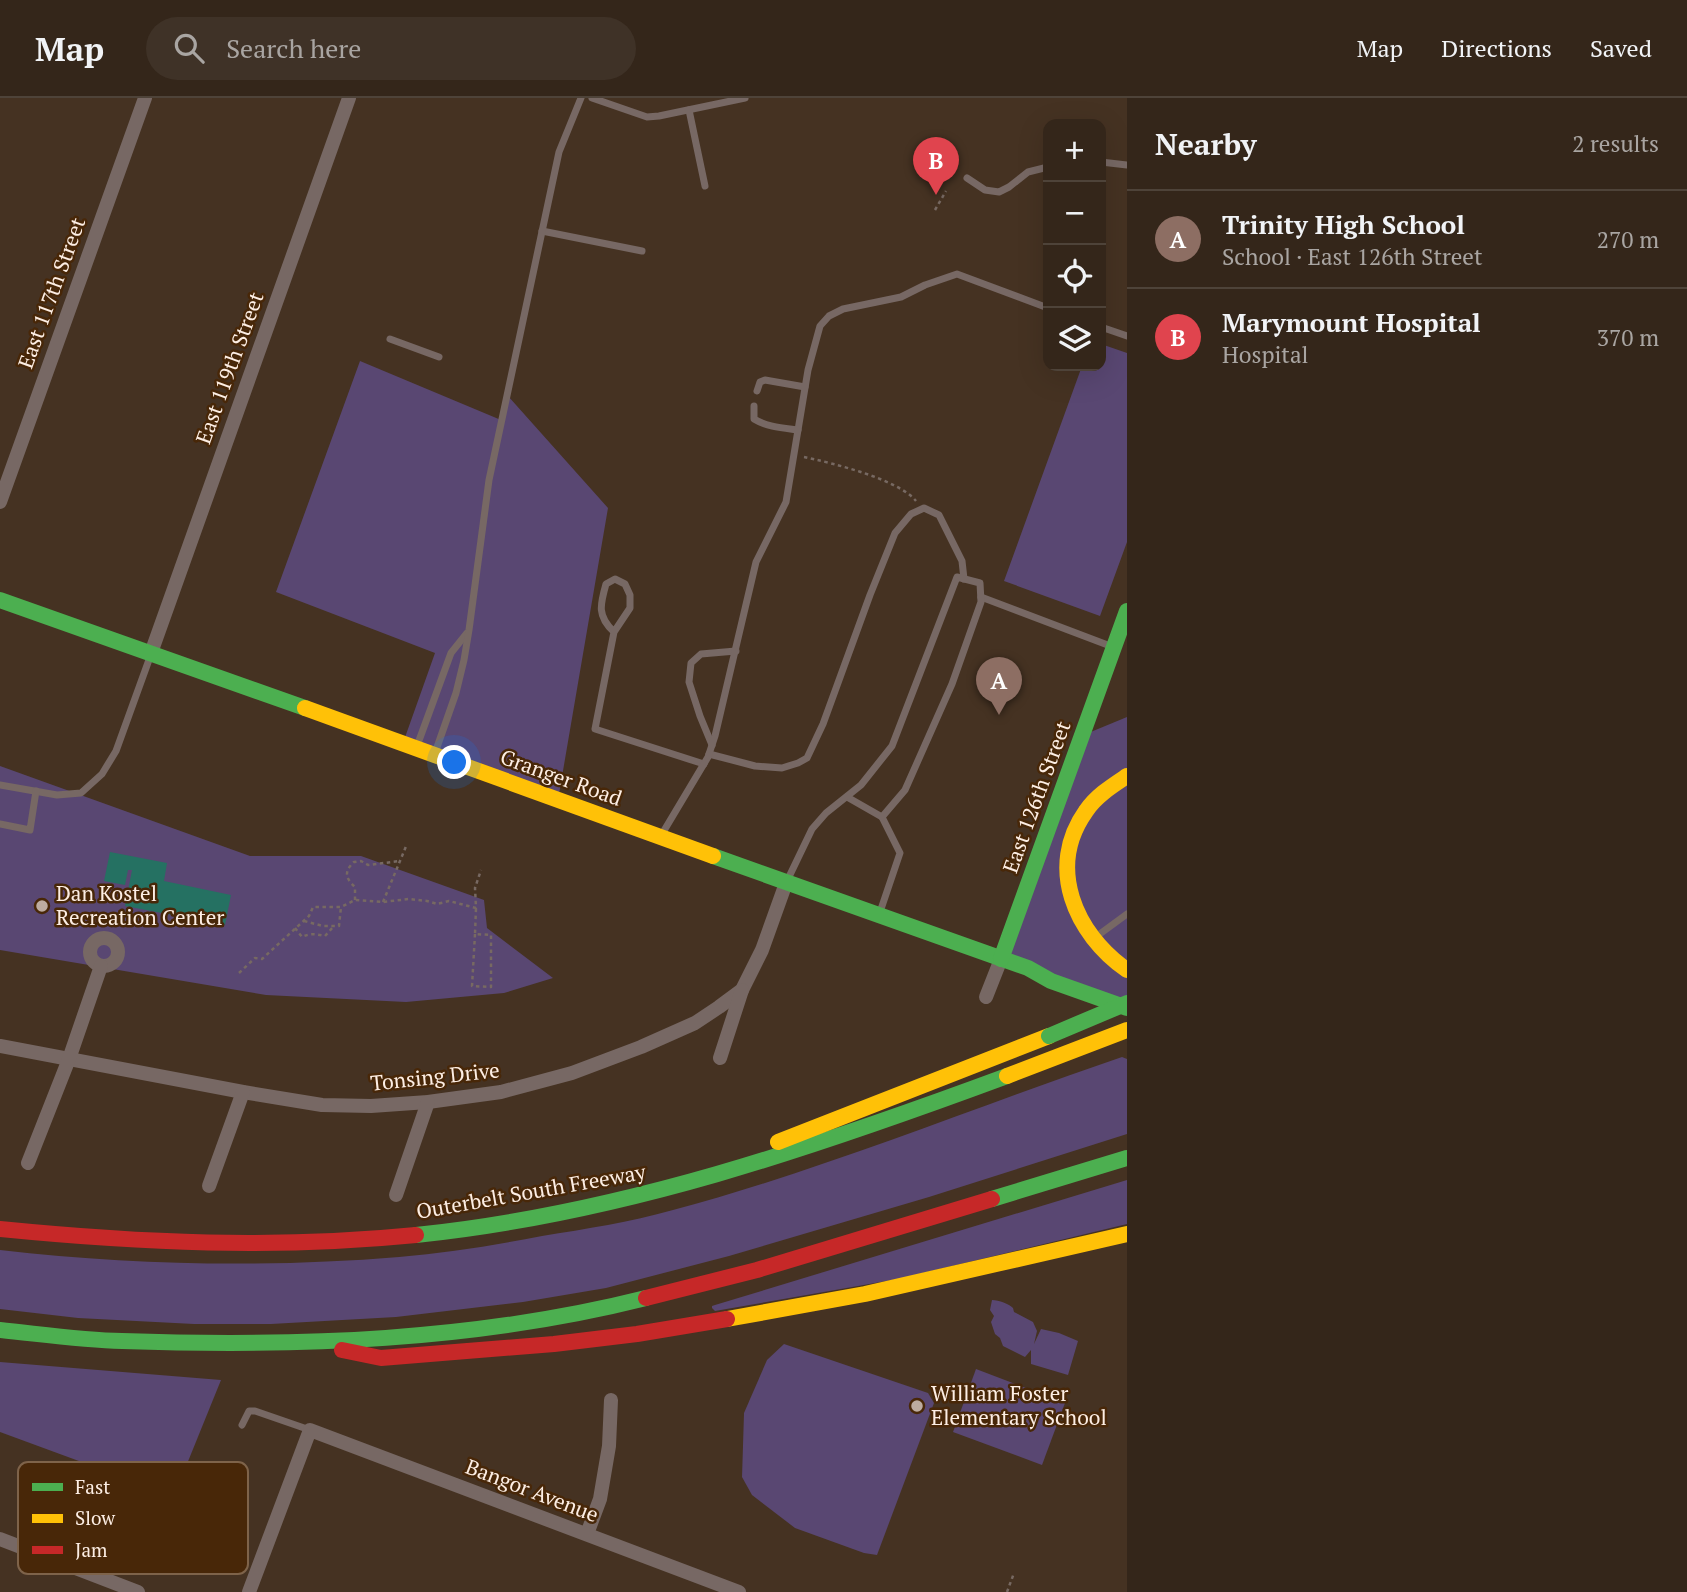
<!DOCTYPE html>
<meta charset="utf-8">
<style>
body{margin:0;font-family:"PT Serif",serif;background:#3f3227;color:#f1f3f6}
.controls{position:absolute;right:21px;top:21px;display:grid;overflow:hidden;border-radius:14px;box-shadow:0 7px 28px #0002}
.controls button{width:63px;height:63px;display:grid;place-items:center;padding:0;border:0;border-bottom:2px solid #4e4339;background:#34261a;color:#f1f3f6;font:35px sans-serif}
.you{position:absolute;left:455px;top:665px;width:24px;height:24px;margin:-18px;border:5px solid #fff;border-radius:50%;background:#1a73e8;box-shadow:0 0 0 10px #1a73e833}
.badge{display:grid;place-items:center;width:46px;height:46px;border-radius:50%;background:#bca0f2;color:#fff;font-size:23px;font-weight:700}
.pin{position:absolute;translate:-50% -58px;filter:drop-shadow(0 2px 4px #0008)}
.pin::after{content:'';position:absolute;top:37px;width:24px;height:21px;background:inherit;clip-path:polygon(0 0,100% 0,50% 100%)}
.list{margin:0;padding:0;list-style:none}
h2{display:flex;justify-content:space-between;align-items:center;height:91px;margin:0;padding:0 28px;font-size:30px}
h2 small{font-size:23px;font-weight:400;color:#a9a5a2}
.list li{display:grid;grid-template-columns:46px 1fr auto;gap:21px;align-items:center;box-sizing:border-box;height:98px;padding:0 28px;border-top:2px solid #4e4339}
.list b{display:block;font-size:26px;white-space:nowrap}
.list p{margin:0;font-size:23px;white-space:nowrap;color:#a9a5a2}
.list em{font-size:23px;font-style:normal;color:#a9a5a2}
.icon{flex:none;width:38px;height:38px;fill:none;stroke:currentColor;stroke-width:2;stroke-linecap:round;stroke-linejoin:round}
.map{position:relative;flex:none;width:1127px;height:1494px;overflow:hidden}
header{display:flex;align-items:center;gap:42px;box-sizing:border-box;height:98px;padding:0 35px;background:#34261a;border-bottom:2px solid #4e4339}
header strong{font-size:33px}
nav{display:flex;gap:38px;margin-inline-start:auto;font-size:24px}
.search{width:490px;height:63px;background:#3f3227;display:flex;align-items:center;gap:18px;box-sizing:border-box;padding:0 24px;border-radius:38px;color:#a9a5a2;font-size:26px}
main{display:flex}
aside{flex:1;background:#34261a}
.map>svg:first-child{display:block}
.green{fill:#594772}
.water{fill:#257162}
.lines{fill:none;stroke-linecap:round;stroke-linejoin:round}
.path{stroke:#776962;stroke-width:2.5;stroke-dasharray:3.5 3.5;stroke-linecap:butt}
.lane{stroke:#776864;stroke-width:7}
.street{stroke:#776864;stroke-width:14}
.fast{stroke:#4caf50;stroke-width:16}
.slow{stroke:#ffc107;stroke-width:16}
.jam{stroke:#c62828;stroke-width:16}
.fast-bridge{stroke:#4caf50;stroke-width:16}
.poi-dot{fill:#bdaca0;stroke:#482708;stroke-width:2.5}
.labels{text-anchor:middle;stroke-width:5;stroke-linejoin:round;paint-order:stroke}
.street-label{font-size:21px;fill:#fdeee4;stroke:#482708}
.poi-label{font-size:21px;fill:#fdeee4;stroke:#482708;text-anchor:start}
.key{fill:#482708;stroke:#7e634a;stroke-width:2}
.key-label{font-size:19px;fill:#fdeee4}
</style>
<header>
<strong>Map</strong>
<div class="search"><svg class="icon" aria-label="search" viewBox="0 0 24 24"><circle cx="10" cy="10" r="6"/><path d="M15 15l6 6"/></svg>Search here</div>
<nav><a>Map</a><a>Directions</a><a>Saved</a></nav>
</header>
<main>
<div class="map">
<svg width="1127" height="1494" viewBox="0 0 1127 1494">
<rect width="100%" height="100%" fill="#453222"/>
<g class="green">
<polygon points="1101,246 1127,255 1127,444 1100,518 1004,483 1082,268 1101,268"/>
<polygon points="360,263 501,322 507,297 608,410 558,702 403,645 435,555 276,494"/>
<polygon points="1127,619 1127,905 1001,861 1081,638"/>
<polygon points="0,668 250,758 361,758 484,802 487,830 553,880 504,895 406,904 266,897 0,852"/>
<path d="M1122 959 1127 961V1036L929 1099 729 1158 606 1190 523 1204 396 1219 271 1226H194L78 1220 0 1211V1152C132 1167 266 1170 399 1159 447 1155 495 1147 542 1138 586 1131 630 1124 673 1112 826 1071 972 1010 1122 959Z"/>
<polygon points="1127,1082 1127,1126 898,1181 715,1213 712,1210 712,1208 715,1207"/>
<path d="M992 1202C999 1202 1009 1206 1013 1210L1014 1214 1033 1224 1037 1233 1034 1246 1041 1231 1059 1235 1078 1243 1068 1277 1031 1266V1252L1025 1259 1003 1248 1000 1240 995 1236 991 1224 994 1218 990 1212Z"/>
<polygon points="784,1246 928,1295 934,1305 877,1457 864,1455 795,1430 752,1397 742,1379 744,1315 767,1262"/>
<polygon points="0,1264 221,1282 174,1398 0,1334"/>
<polygon points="976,1271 1065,1305 1042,1367 953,1334"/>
</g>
<polygon class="water" points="110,754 167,765 164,783 231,797 225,827 125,808 132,772 128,772 125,787 104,783"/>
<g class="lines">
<g class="path">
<polyline points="935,112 946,93"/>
<path d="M804 359C832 365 898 381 916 403"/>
<path d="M355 802V789C345 780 344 773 354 764L361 763 368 767 400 763"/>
<polyline points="383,804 407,746"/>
<polyline points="304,823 323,828 339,828 341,809"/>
<path d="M295 830 302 839C310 835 316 836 325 838L334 828"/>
<polyline points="475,836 472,888 491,889 491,837 475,836 476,810"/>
<polyline points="239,875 255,860 262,861 309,818 313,809 341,809 355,802 383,804 409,801 427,803 437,806 449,803 476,810 475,790 481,772"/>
<polyline points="1007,1494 1014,1475"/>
</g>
<g class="lane">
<polyline points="592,0 647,19 659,18 745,0"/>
<polyline points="689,12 705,88"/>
<polyline points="1101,64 1127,67"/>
<polyline points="967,80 985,92 999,94 1009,89 1028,74 1048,69"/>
<polyline points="542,133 642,153"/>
<polyline points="1101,229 1127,238"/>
<polyline points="390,241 439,259"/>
<polyline points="757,293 760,284 765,282 805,289"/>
<path d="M754 308V321C767 329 783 330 798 332"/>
<polyline points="981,499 1113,549"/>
<path d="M614 534C597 518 600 507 606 486L615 481 625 486 630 497V510L614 534 595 631 704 666"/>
<polyline points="712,647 700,618 689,584 691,565 701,556 736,553"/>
<polyline points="417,648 451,555 467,535"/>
<polyline points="435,655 456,595 464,562 469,532 489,382 559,54 581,0"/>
<polyline points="709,656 755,668 782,670 798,665 807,660 823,626 870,497 895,435 911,416 924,410 939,417 962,463 964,481"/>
<polyline points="0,687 57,697 81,695 102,676 116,653 150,559"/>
<polyline points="847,699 882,719"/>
<polyline points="0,726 30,732 36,693"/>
<polyline points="662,736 708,659 715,638 756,464 786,404 808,272 820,228 829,218 843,211 901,199 925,187 957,176 1048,210"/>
<polyline points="787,783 812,731 826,715 861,687 892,648 957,479 980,485 981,504 952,586 905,692 882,719 900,755 879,817"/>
<polyline points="1097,838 1127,816"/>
<polyline points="242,1327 249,1313 255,1313 310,1332"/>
</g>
<g class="street">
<polyline points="0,404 145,0"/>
<polyline points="151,555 349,0"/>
<circle cx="104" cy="854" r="14"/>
<polyline points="986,899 1001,861"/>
<polyline points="0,948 243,994 322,1007 371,1008 428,1004 501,994 572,975 641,949 695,925 719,909 742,892 762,852 786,785"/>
<polyline points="720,960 742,892"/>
<polyline points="28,1065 69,961 101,868"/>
<polyline points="209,1088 243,994"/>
<polyline points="396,1097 428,1004"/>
<polyline points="587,1436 600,1401 609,1348 611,1302"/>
<polyline points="0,1441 138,1494"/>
<polyline points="249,1494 310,1332 739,1494"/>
</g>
<g class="fast">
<polyline points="0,502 305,610"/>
<polyline points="713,758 1028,870 1051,883 1127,910"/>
<polyline points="1001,861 1127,513"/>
<polyline points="992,1101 1127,1060"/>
<path d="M416 1137C621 1116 815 1049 1007 978"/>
<path d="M0 1232C40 1236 81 1242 122 1243 298 1249 475 1243 646 1200"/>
</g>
<g class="slow">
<polyline points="305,610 713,758"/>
<path d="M1127 678C1112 688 1096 698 1086 713 1046 769 1075 836 1127 872"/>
<polyline points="1007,978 1127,932"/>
<polyline points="778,1044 1049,938"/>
<polyline points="727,1221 865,1196 1127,1136"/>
</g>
<g class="jam">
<path d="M0 1131C141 1145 275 1151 416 1137"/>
<polyline points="646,1200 757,1172 992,1101"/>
<polyline points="342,1252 381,1260 554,1246 637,1236 727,1221"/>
</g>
<polyline class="fast-bridge" points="1049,938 1127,905"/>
</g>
<g class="poi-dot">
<circle cx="42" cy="808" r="7"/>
<circle cx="917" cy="1308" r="7"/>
</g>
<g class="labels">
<g class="street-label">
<text transform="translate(52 195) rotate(-70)" y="7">East 117th Street</text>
<text transform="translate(230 270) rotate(-70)" y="7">East 119th Street</text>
<text transform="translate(561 680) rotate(20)" y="7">Granger Road</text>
<text transform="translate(1037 699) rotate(-70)" y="7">East 126th Street</text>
<text transform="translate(435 979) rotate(-6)" y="7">Tonsing Drive</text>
<text transform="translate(531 1094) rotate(-10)" y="7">Outerbelt South Freeway</text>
<text transform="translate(532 1393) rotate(21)" y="7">Bangor Avenue</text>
</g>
<g class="poi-label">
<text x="56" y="803">Dan Kostel<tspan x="56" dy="24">Recreation Center</tspan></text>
<text x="931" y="1303">William Foster<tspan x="931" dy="24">Elementary School</tspan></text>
</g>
</g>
<rect x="18" y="1364" width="230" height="112" rx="10" class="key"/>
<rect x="32" y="1385" width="31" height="8" fill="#4caf50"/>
<rect x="32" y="1416" width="31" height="9" fill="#ffc107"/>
<rect x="32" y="1448" width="31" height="8" fill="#c62828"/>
<g class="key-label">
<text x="75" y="1396">Fast</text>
<text x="75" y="1427">Slow</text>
<text x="75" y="1459">Jam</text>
</g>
</svg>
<div class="controls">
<button>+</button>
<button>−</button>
<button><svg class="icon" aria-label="locate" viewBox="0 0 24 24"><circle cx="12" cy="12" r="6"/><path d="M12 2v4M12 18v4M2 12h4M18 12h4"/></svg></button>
<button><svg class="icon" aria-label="layers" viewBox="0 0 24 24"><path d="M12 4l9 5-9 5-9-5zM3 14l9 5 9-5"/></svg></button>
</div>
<div class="you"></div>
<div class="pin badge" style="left:999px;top:617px;background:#8d6e63">A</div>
<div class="pin badge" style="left:936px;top:97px;background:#e0444e">B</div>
</div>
<aside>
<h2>Nearby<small>2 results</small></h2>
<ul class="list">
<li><span class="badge" style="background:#8d6e63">A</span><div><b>Trinity High School</b><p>School · East 126th Street</p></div><em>270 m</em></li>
<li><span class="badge" style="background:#e0444e">B</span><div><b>Marymount Hospital</b><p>Hospital</p></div><em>370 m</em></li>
</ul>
</aside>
</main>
